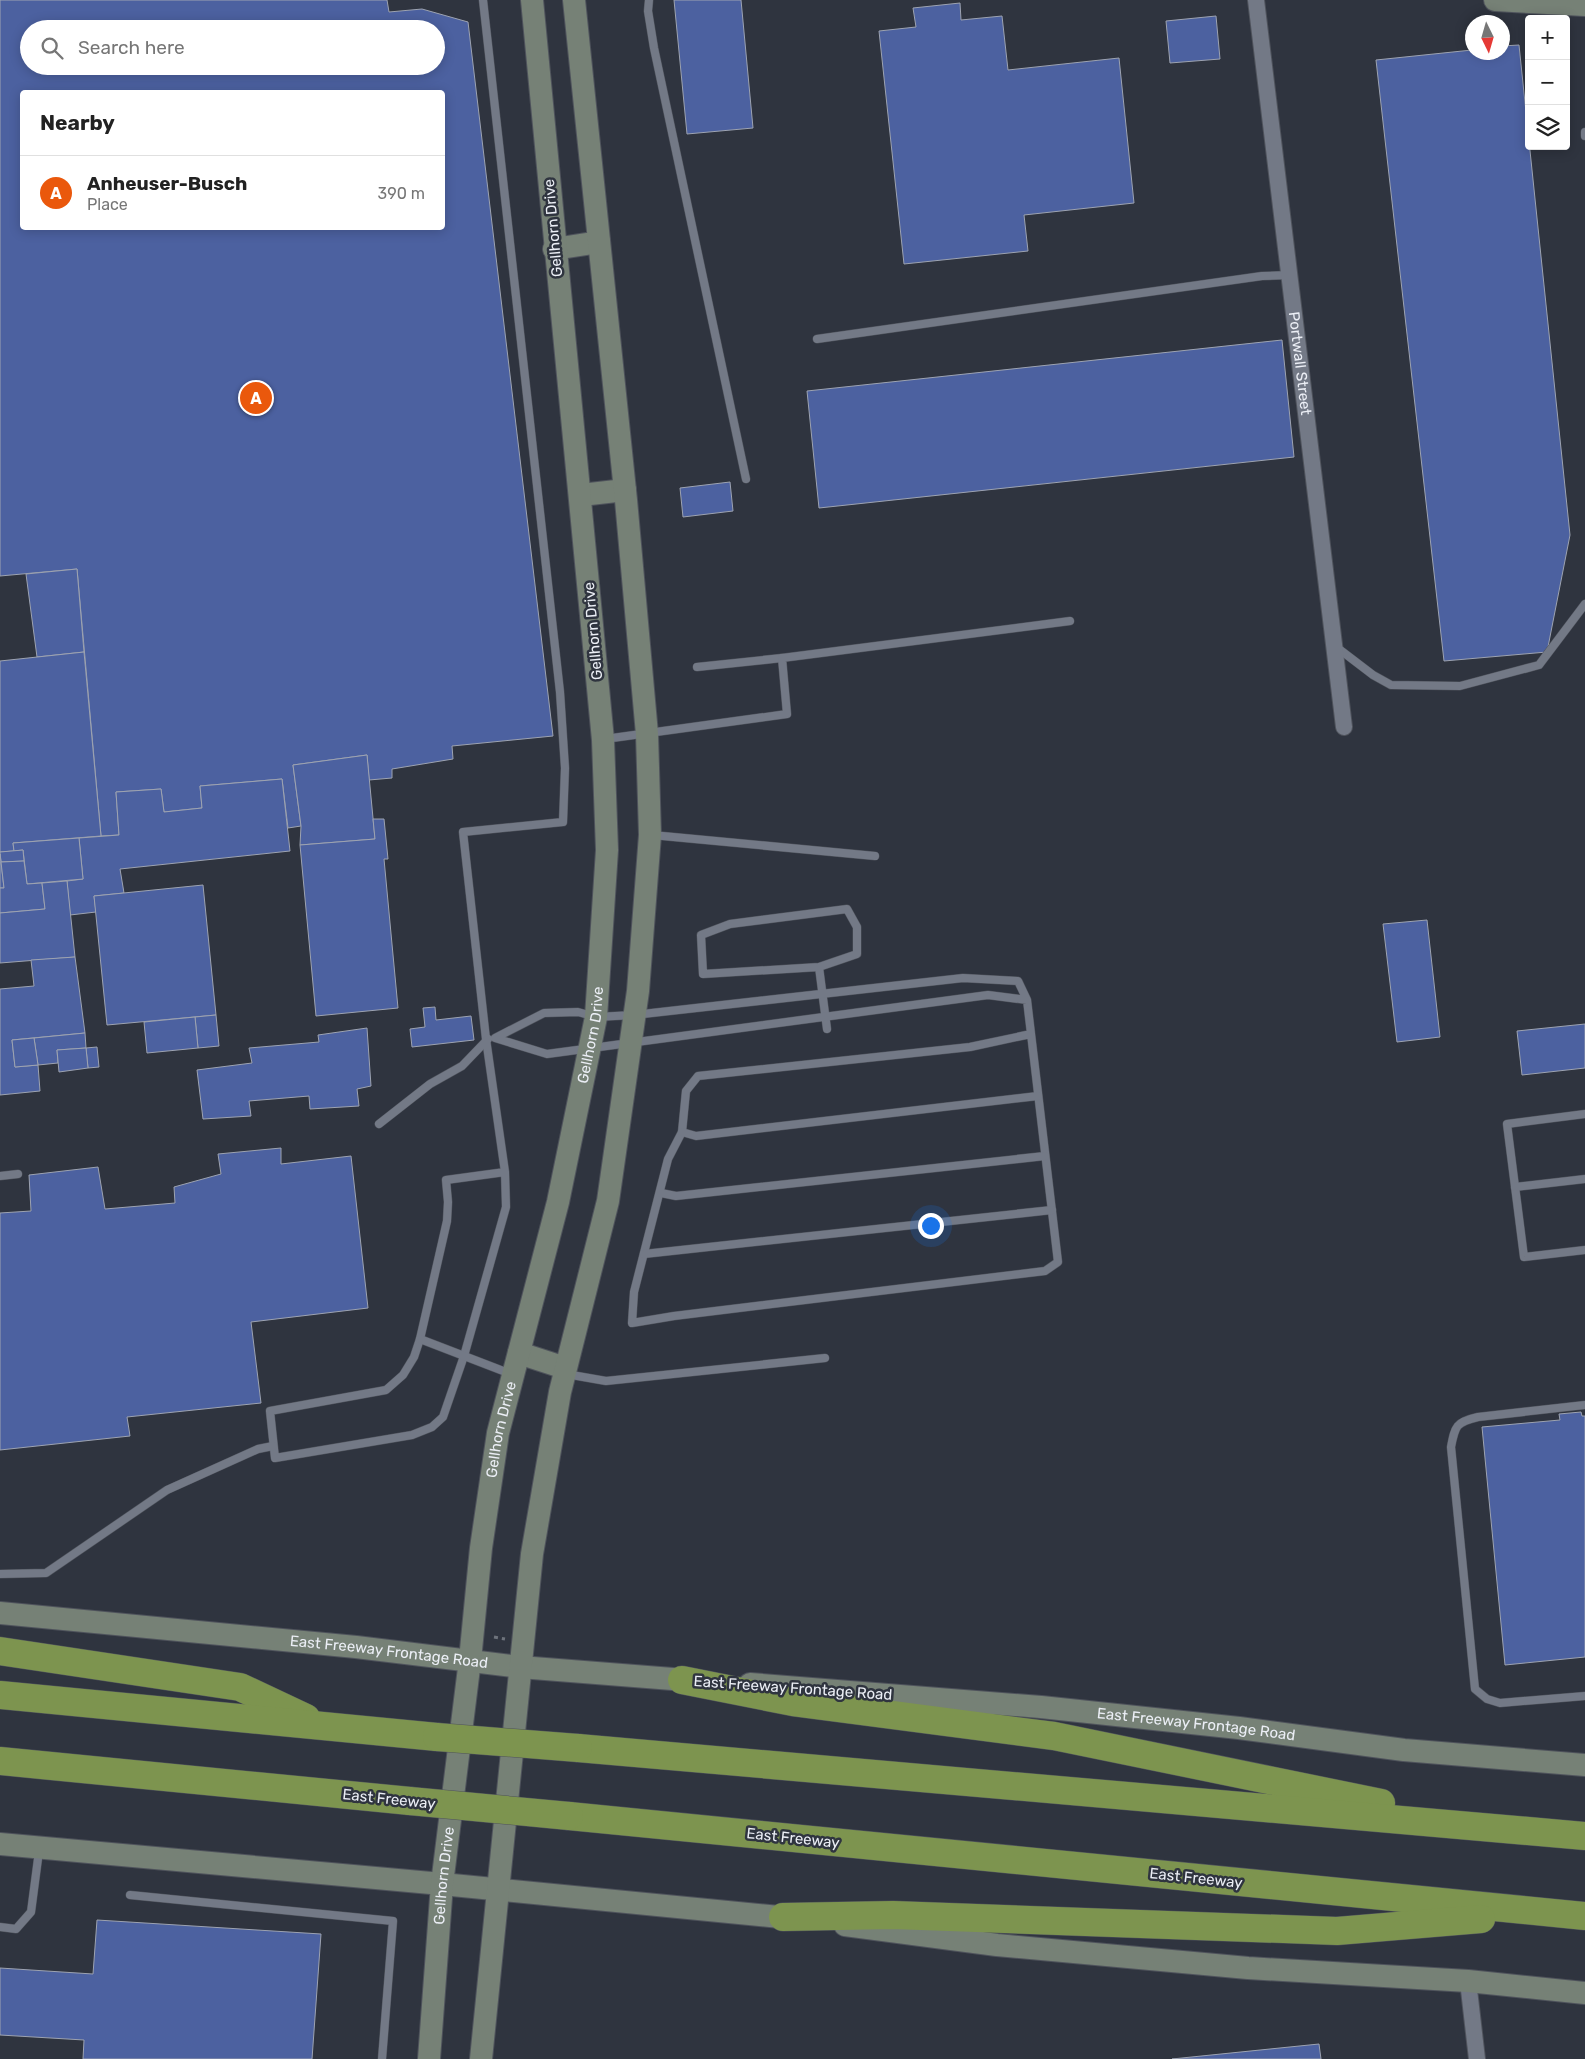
<!DOCTYPE html>
<meta charset="utf-8">
<style>
body{margin:0;font-family:Rubik,sans-serif;background:#f2f2f2;color:#222}
.controls{position:absolute;right:15px;top:15px;display:grid;overflow:hidden;border-radius:5px;box-shadow:0 2px 12px #0003}
.controls button{width:45px;height:45px;display:grid;place-items:center;padding:0;border:0;border-bottom:1px solid #e0e0e0;background:#fff;color:#222;font:25px sans-serif}
.compass{position:absolute;left:1465px;top:15px;width:45px;height:45px;border-radius:50%;background:#fff;box-shadow:0 2px 12px #0003;rotate:175deg}
.you{position:absolute;left:930px;top:1225px;width:18px;height:18px;margin:-12px;border:4px solid #fff;border-radius:50%;background:#1a73e8;box-shadow:0 0 0 8px #1a73e833}
.badge{display:grid;place-items:center;width:32px;height:32px;border-radius:50%;background:#ea580c;color:#fff;font-size:16px;font-weight:700}
.pin{position:absolute;translate:-50% -50%;border:2px solid #fff;box-shadow:0 1px 5px #0006}
.list{margin:0;padding:0;list-style:none}
h2{display:flex;justify-content:space-between;align-items:center;height:65px;margin:0;padding:0 20px;font-size:21px}
h2 small{font-size:16px;font-weight:400;color:#767676}
.list li{display:grid;grid-template-columns:32px 1fr auto;gap:15px;align-items:center;box-sizing:border-box;height:75px;padding:0 20px;border-top:1px solid #e0e0e0}
.list b{display:block;font-size:19px;white-space:nowrap}
.list p{margin:0;font-size:16px;white-space:nowrap;color:#767676}
.list em{font-size:16px;font-style:normal;color:#767676}
.icon{flex:none;width:28px;height:28px;fill:none;stroke:currentColor;stroke-width:2;stroke-linecap:round;stroke-linejoin:round}
.map{position:relative;flex:none;width:1585px;height:2059px;overflow:hidden}
.search{position:absolute;background:#fff;box-shadow:0 2px 12px #0003;left:20px;top:20px;width:425px;height:55px;display:flex;align-items:center;gap:12px;box-sizing:border-box;padding:0 18px;border-radius:28px;color:#767676;font-size:19px}
.panel{position:absolute;background:#fff;box-shadow:0 2px 12px #0003;left:20px;top:90px;width:425px;height:140px;border-radius:5px}
.map>svg:first-child{display:block}
.building{fill:#4c61a0;stroke:#9da3b1;fill-rule:evenodd}
.lines{fill:none;stroke-linecap:round;stroke-linejoin:round}
.service-casing{stroke:#4f535c;stroke-width:9}
.minor-casing{stroke:#4f535c;stroke-width:18}
.secondary-casing{stroke:#4f535c;stroke-width:24}
.motorway-casing{stroke:#4f535c;stroke-width:29}
.path{stroke:#6e737c;stroke-width:3;stroke-dasharray:4 4;stroke-linecap:butt}
.service{stroke:#737986;stroke-width:8}
.minor{stroke:#737986;stroke-width:16}
.secondary{stroke:#768176;stroke-width:22}
.motorway{stroke:#7d944f;stroke-width:28}
.motorway-bridge-casing{stroke:#4f535c;stroke-width:29;stroke-linecap:butt}
.motorway-bridge{stroke:#7d944f;stroke-width:28}
.labels{text-anchor:middle;stroke-width:5;stroke-linejoin:round;paint-order:stroke}
.street-label{font-size:15px;fill:#ebeef5;stroke:#2f343f}
</style>
<div class="map">
<svg width="1585" height="2059" viewBox="0 0 1585 2059">
<rect width="100%" height="100%" fill="#2f343f"/>
<g class="building">
<path d="M0 0H387L389 12 422 9 468 22 553 736 452 746 453 759 392 769V778L369 780 367 755 293 765 301 826 288 828 282 779 200 786 202 808 164 812 161 789 116 792 119 835 101 836 77 569 0 576ZM29 29H436V66H29ZM22 92H442V228H22Z"/>
<polygon points="674,0 741,0 753,128 687,134"/>
<polygon points="960,3 961,20 1002,16 1008,70 1119,58 1134,203 1024,215 1028,251 904,264 879,31 916,27 913,8"/>
<polygon points="1216,16 1220,59 1170,63 1166,21"/>
<polygon points="1519,45 1570,535 1547,652 1444,661 1376,60 1472,50 1472,52 1502,52 1502,46"/>
<polygon points="1282,340 1294,457 819,508 807,391"/>
<polygon points="730,482 733,511 683,517 680,488"/>
<polygon points="77,569 84,652 37,657 26,574"/>
<polygon points="84,652 101,836 13,843 14,851 0,852 0,661"/>
<polygon points="367,755 375,839 300,845 301,826 293,765"/>
<polygon points="282,779 290,851 120,869 124,893 94,896 96,912 70,915 67,881 83,879 79,838 119,835 116,792 161,789 164,812 202,808 200,786"/>
<polygon points="373,819 384,819 388,859 384,859 398,1008 316,1016 300,845 375,839"/>
<polygon points="79,838 83,879 27,884 23,850 14,851 13,843"/>
<polygon points="23,850 24,861 1,862 0,852"/>
<polygon points="0,854 1,862 4,888 0,888"/>
<polygon points="24,861 27,884 42,883 45,909 0,913 0,888 4,888 1,862"/>
<polygon points="67,881 75,957 0,963 0,913 45,909 42,883"/>
<polygon points="203,885 216,1015 107,1025 94,896"/>
<polygon points="1427,920 1440,1037 1397,1042 1383,924"/>
<polygon points="75,957 85,1033 12,1040 15,1067 38,1065 40,1091 0,1095 0,989 34,986 31,960"/>
<polygon points="435,1007 436,1020 471,1016 474,1040 412,1047 410,1029 425,1027 423,1008"/>
<polygon points="216,1015 219,1046 198,1048 195,1017"/>
<polygon points="195,1017 198,1048 147,1053 144,1022"/>
<polygon points="1585,1024 1585,1068 1522,1075 1517,1031"/>
<polygon points="367,1028 371,1086 357,1089 359,1106 310,1109 309,1096 249,1101 251,1116 203,1119 197,1070 252,1063 249,1048 319,1042 318,1035"/>
<polygon points="85,1033 86,1048 57,1050 58,1063 38,1065 34,1038"/>
<polygon points="34,1038 38,1065 15,1067 12,1040"/>
<polygon points="97,1047 99,1067 88,1068 86,1048"/>
<polygon points="86,1048 88,1068 59,1072 57,1050"/>
<polygon points="281,1148 281,1164 351,1156 368,1308 251,1322 261,1403 127,1417 130,1436 0,1450 0,1213 31,1211 29,1175 98,1167 105,1209 175,1203 174,1187 221,1174 218,1154"/>
<polygon points="1581,1412 1582,1416 1585,1416 1585,1657 1505,1665 1482,1427 1560,1420 1559,1414"/>
<polygon points="97,1920 321,1934 312,2059 83,2059 84,2040 0,2035 0,1968 93,1974"/>
<polygon points="1319,2044 1321,2059 1172,2059"/>
</g>
<g class="lines">
<defs>
<g id="service">
<polyline points="483,0 560,692 565,768 563,822 463,832 486,1039 505,1172 506,1207 464,1356 443,1417 432,1427 412,1435 275,1458 270,1411 386,1390 403,1375 414,1357 420,1339 447,1221 448,1202 446,1180 505,1172"/>
<polyline points="649,0 648,11 654,48 746,479"/>
<polyline points="1585,132 1585,136"/>
<polyline points="817,339 1262,276 1289,275"/>
<polyline points="1335,646 1373,675 1391,685 1460,686 1539,665 1585,604"/>
<polyline points="697,667 782,658"/>
<polyline points="605,739 787,714 782,658 1070,621"/>
<polyline points="652,835 875,856"/>
<polyline points="819,967 857,954 857,927 847,909 730,924 701,935 703,974 819,967 827,1029"/>
<polyline points="1027,1000 1018,981 963,978 634,1015 596,1017 578,1012 544,1013 495,1038 547,1054 988,995 1027,1000 1058,1262 1045,1271 674,1316 632,1323 634,1292 668,1159 682,1132 686,1091 698,1076 970,1047 1031,1034"/>
<polyline points="1585,1114 1507,1124 1524,1257 1585,1250"/>
<polyline points="379,1124 430,1084 462,1066 488,1039"/>
<polyline points="682,1132 696,1136 1038,1096"/>
<polyline points="0,1176 18,1174"/>
<polyline points="1515,1187 1585,1179"/>
<polyline points="661,1193 676,1196 1045,1156"/>
<polyline points="644,1254 1052,1210"/>
<polyline points="420,1339 511,1374"/>
<polyline points="566,1374 606,1381 825,1358"/>
<path d="M1585 1405 1478 1417C1456 1422 1455 1426 1451 1447L1475 1689 1487 1699 1500 1703 1585 1696"/>
<polyline points="0,1574 46,1573 167,1490 258,1449 273,1446"/>
<polyline points="130,1895 393,1921 382,2059"/>
<polyline points="0,1927 16,1929 31,1912 39,1851"/>
</g>
<g id="minor">
<path id="s1" d="M1256 0 1344 727"/>
<polyline points="1468,1981 1477,2059"/>
</g>
<g id="secondary">
<polyline points="1495,0 1585,5"/>
<polyline points="554,249 599,242"/>
<polyline points="581,495 625,490"/>
<polyline points="519,1353 565,1368"/>
<path id="s2" d="M0 1613 356 1647 520 1667 698 1681"/>
<path id="s3" d="M750 1684 1041 1707 1239 1728 1404 1750 1585 1765"/>
<polyline points="0,1844 442,1884 800,1919"/>
<polyline points="845,1925 997,1945 1248,1968 1468,1981 1585,1993"/>
<path id="s4" d="M429 2059 442 1884 470 1660 481 1548 498 1433 558 1202 596 1017 607 850 603 740 532 0"/>
<polyline points="481,2059 532,1554 560,1392 608,1201 638,991 650,835 647,734 626,500 574,0"/>
</g>
<g id="motorway">
<polyline points="0,1651 240,1687 306,1718"/>
<polyline points="682,1680 793,1702 1054,1736 1381,1803"/>
<polyline points="0,1695 437,1737"/>
<polyline points="578,1748 1585,1836"/>
<polyline points="0,1761 410,1801"/>
<polyline points="569,1816 1585,1916"/>
<polyline points="783,1917 893,1915 1337,1931 1481,1919"/>
</g>
</defs>
<use href="#service" class="service-casing"/>
<use href="#minor" class="minor-casing"/>
<use href="#secondary" class="secondary-casing"/>
<use href="#motorway" class="motorway-casing"/>
<polyline class="path" points="494,1637 505,1639"/>
<use href="#service" class="service"/>
<use href="#minor" class="minor"/>
<use href="#secondary" class="secondary"/>
<use href="#motorway" class="motorway"/>
<defs>
<g id="motorway-bridge">
<polyline points="437,1737 578,1748"/>
<polyline points="410,1801 569,1816"/>
</g>
</defs>
<use href="#motorway-bridge" class="motorway-bridge-casing"/>
<use href="#motorway-bridge" class="motorway-bridge"/>
</g>
<g class="labels">
<g class="street-label">
<text transform="translate(553 228) rotate(-95)" y="5">Gellhorn Drive</text>
<text dy="5" stroke="none"><textPath href="#s1" startOffset="366">Portwall Street</textPath></text>
<text transform="translate(593 631) rotate(-95)" y="5">Gellhorn Drive</text>
<text dy="5" stroke="none"><textPath href="#s4" startOffset="1039">Gellhorn Drive</textPath></text>
<text dy="5" stroke="none"><textPath href="#s4" startOffset="634">Gellhorn Drive</textPath></text>
<text dy="5" stroke="none"><textPath href="#s2" startOffset="391">East Freeway Frontage Road</textPath></text>
<text transform="translate(793 1688) rotate(4)" y="5">East Freeway Frontage Road</text>
<text dy="5" stroke="none"><textPath href="#s3" startOffset="448">East Freeway Frontage Road</textPath></text>
<text transform="translate(389 1799) rotate(6)" y="5">East Freeway</text>
<text transform="translate(793 1838) rotate(6)" y="5">East Freeway</text>
<text dy="5" stroke="none"><textPath href="#s4" startOffset="184">Gellhorn Drive</textPath></text>
<text transform="translate(1196 1878) rotate(6)" y="5">East Freeway</text>
</g>
</g>
</svg>
<div class="controls">
<button>+</button>
<button>−</button>
<button><svg class="icon" aria-label="layers" viewBox="0 0 24 24"><path d="M12 4l9 5-9 5-9-5zM3 14l9 5 9-5"/></svg></button>
</div>
<svg class="compass" viewBox="-18 -18 36 36"><path d="M0-13l5 13h-10z" fill="#e53935"/><path d="M0 13l5-13h-10z" fill="#767676"/></svg>
<div class="you"></div>
<div class="pin badge" style="left:256px;top:398px">A</div>
<div class="search"><svg class="icon" aria-label="search" viewBox="0 0 24 24"><circle cx="10" cy="10" r="6"/><path d="M15 15l6 6"/></svg>Search here</div>
<section class="panel">
<h2>Nearby<small></small></h2>
<ul class="list">
<li><span class="badge">A</span><div><b>Anheuser-Busch</b><p>Place</p></div><em>390 m</em></li>
</ul>
</section>
</div>
